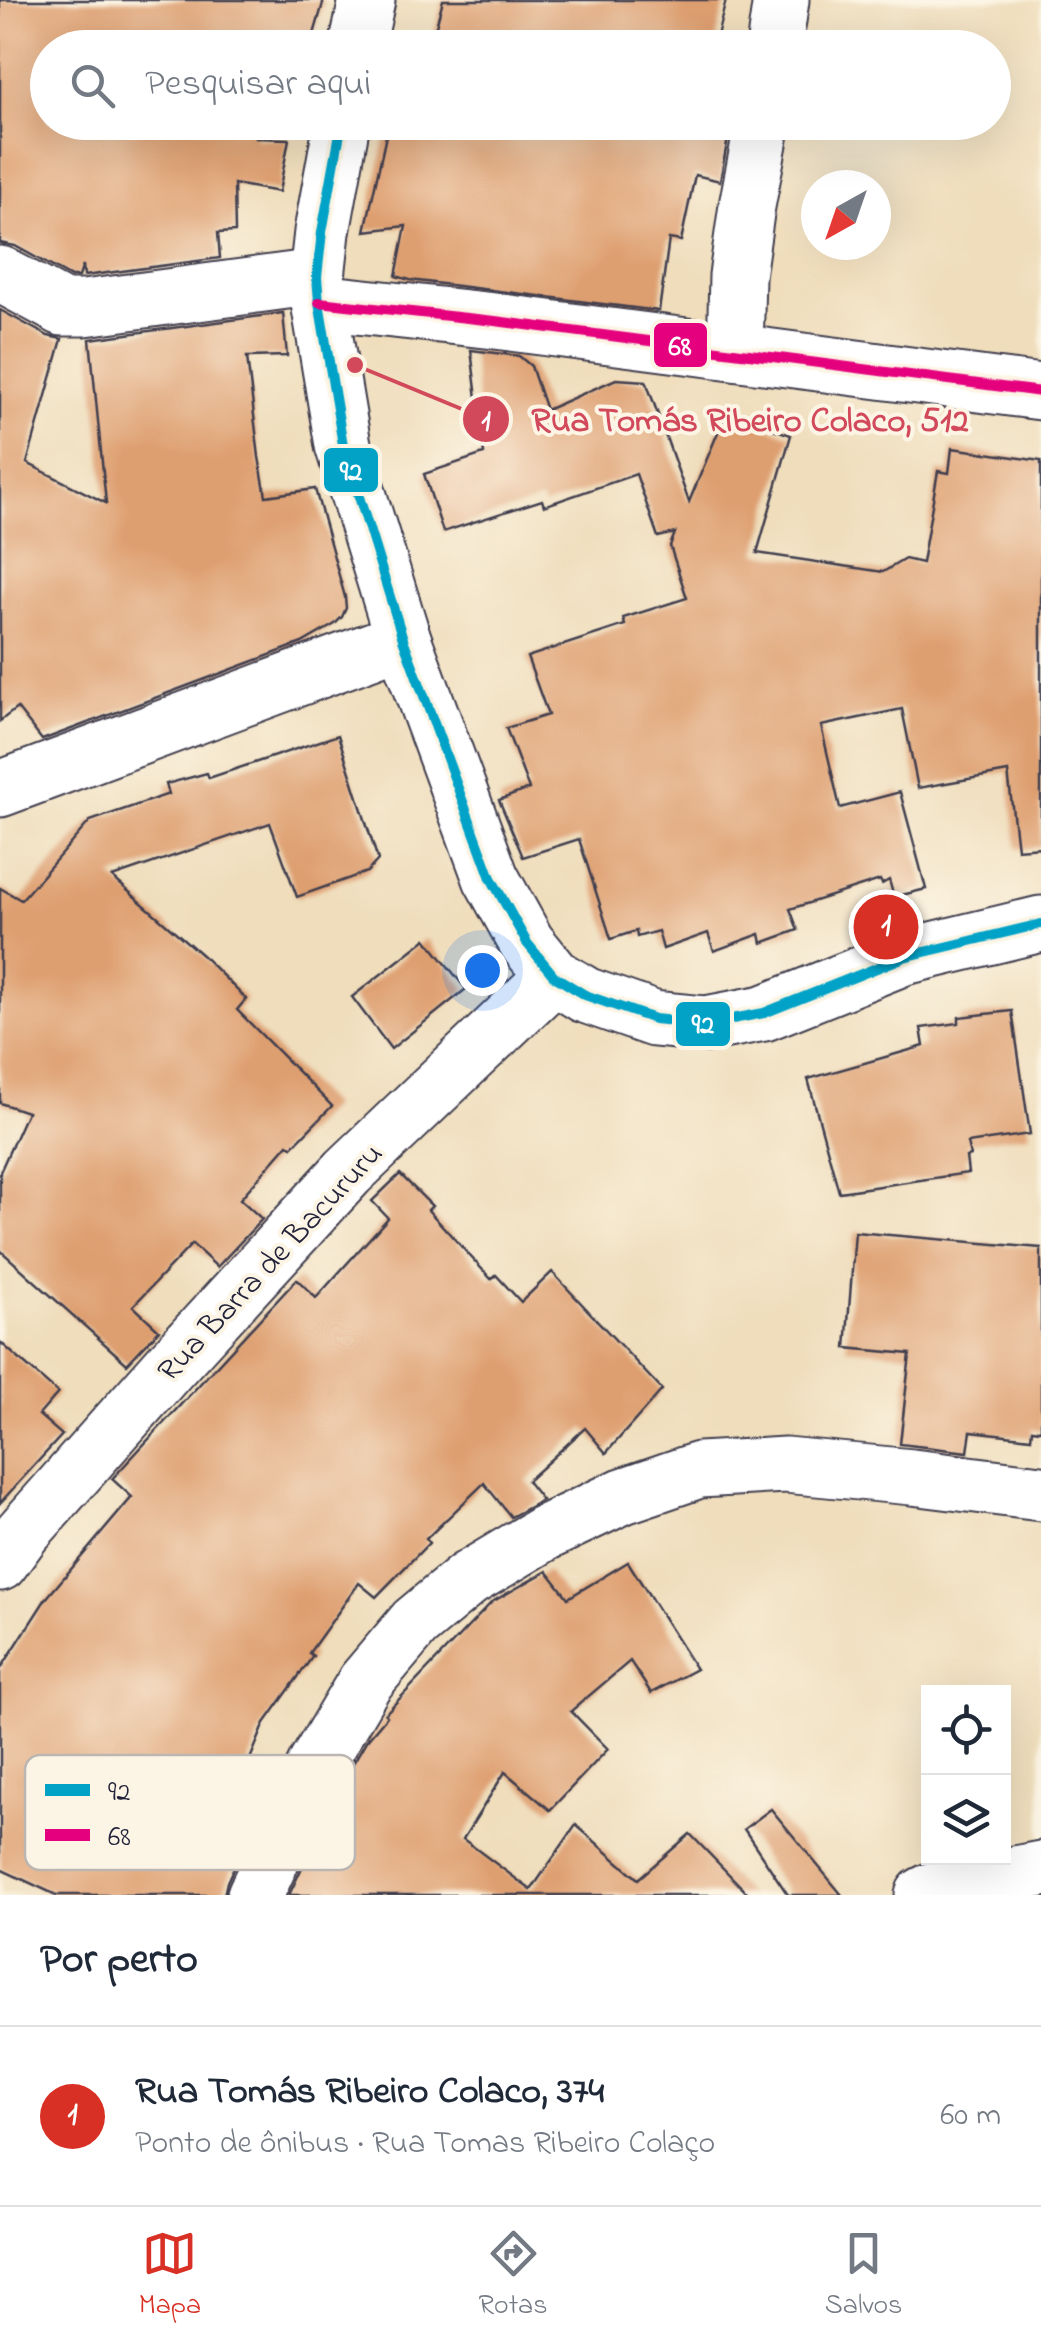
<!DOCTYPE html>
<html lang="pt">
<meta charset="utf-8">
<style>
body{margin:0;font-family:"Indie Flower",sans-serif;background:#f2f2f3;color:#1f2937}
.controls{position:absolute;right:30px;bottom:30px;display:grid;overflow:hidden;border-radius:0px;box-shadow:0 10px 40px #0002}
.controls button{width:90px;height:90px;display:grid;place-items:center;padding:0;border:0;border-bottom:2px solid #e0e1e3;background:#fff;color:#1f2937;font:50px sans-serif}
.compass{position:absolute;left:801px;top:170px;width:90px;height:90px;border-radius:50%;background:#fff;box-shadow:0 10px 40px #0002;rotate:220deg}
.you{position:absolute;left:482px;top:970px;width:35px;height:35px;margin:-25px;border:8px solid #fff;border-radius:50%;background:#1a73e8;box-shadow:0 0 0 15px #1a73e833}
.badge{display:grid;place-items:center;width:65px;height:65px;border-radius:50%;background:#d93025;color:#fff;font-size:32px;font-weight:700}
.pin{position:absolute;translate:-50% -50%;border:5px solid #fff;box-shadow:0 2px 10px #0006}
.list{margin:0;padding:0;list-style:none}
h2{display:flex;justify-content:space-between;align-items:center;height:130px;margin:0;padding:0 40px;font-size:42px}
h2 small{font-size:32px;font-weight:400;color:#747a83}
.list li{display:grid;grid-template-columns:65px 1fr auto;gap:30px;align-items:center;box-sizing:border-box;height:180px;padding:0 40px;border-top:2px solid #e0e1e3}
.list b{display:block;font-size:38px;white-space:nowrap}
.list p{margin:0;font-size:32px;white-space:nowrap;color:#747a83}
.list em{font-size:32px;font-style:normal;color:#747a83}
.icon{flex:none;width:55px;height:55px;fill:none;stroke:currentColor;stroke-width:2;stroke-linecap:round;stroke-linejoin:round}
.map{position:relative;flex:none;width:1041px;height:1895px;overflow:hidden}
.search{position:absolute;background:#fff;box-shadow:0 10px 40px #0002;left:30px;right:30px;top:30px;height:110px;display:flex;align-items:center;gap:25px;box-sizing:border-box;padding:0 35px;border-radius:55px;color:#747a83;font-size:38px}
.sheet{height:310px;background:#fff}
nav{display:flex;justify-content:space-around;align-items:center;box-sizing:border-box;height:140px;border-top:2px solid #e0e1e3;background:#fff;font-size:28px;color:#747a83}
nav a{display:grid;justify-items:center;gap:5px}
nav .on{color:#d93025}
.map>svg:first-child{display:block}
.building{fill:#de9f6f}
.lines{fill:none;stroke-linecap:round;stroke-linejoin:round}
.minor-casing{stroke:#413e4e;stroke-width:59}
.major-casing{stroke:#413e4e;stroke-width:59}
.minor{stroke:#fff;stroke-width:55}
.major{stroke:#fff;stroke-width:55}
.bus-1-casing{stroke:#fcf5e5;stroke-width:18}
.bus-2-casing{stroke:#fcf5e5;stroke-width:18}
.bus-1{stroke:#02a2c7;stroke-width:10}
.bus-2{stroke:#e5007d;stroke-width:10}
.labels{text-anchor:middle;stroke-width:8;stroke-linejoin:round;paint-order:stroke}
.street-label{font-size:32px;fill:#22223b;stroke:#fcf5e5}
.key{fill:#fcf5e5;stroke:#bbb6b2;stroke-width:2.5}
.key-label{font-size:28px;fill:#22223b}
.leader{fill:none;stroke:#d1495b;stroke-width:4}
.callout-dot{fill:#d1495b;stroke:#fcf5e5;stroke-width:4}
.mark-label{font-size:30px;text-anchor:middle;font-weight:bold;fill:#fff}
.callout-label{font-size:35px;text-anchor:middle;font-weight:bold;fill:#d1495b;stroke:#fcf5e5;stroke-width:8;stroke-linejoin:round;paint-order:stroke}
.line-badge{stroke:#fcf5e5;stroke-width:4}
.badge-label{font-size:28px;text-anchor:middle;font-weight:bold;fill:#fff}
</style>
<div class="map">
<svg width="1041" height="1895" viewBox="0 0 1041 1895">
<rect width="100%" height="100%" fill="#fcf5e5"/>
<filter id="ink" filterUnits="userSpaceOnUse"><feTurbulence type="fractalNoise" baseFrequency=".01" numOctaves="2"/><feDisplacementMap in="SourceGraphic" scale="20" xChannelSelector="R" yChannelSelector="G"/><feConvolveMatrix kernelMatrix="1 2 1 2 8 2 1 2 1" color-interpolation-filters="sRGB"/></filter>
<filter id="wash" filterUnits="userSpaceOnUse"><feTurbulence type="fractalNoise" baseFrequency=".0048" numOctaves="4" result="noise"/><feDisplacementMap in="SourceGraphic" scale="40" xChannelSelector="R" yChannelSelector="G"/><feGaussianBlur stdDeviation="2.25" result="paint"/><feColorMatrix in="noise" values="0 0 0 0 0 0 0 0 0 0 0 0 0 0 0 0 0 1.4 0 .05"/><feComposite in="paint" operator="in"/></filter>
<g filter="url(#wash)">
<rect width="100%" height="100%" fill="#efddbb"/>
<g id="blocks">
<g class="building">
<polygon points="0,0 324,0 310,48 48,48 48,122 258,122 256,138 289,139 279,192 234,184 235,232 218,233 220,258 84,276 83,265 79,277 71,277 15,246 0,243"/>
<polygon points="443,0 726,0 714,48 430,48"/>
<polygon points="389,122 731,122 720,181 695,175 681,241 669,239 659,311 410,280 396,276 406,226 365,231"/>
<polygon points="0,310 48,336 62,339 27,463 106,503 90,339 283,313 287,356 247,357 259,457 266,496 315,489 345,597 346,608 342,617 335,624 302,643 42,740 17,708 0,721"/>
<polygon points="471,350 519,356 531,366 546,410 616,379 646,381 689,502 726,413 791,435 757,553 883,572 905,559 922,563 938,471 949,473 952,448 1041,461 1041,847 1017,849 1008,772 918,788 902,709 821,726 840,808 900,792 926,889 894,897 889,880 882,884 880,880 790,909 798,930 762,943 760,934 714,951 708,933 663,949 658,931 637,937 636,931 611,939 579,839 523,857 499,800 529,789 506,728 548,715 527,657 625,625 623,618 687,598 670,546 675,533 658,537 636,474 544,506 542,500 443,532 424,474 484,454"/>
<polygon points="338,735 378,860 367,872 297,897 270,823 112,877 203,956 246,999 237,1010 332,1106 292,1147 288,1144 240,1199 262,1219 217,1267 192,1244 133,1306 159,1330 127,1364 0,1250 0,1172 27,1112 0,1103 0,888 21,900 90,821 169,794 166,784 207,773 209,778"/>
<polygon points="426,939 466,989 391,1049 352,997"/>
<polygon points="1012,1011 1030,1134 967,1143 970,1156 966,1157 968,1173 839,1192 808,1079 924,1046 921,1028 959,1023 959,1017"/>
<polygon points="400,1174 432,1206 428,1210 491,1279 496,1275 521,1302 552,1272 662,1390 606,1453 585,1428 527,1481 542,1500 511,1517 484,1483 426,1539 429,1543 376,1597 359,1583 309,1653 313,1656 265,1723 241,1781 268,1793 227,1882 224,1895 56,1895 0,1869 0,1670 45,1600 132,1497 112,1479 297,1279 316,1298 388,1218 372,1201"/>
<polygon points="855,1232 1041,1248 1041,1430 1032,1429 1031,1438 971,1431 968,1452 900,1444 910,1354 846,1348"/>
<polygon points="0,1342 58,1393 39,1415 62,1435 0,1503"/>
<polygon points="628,1562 696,1669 651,1693 630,1661 571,1711 608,1749 550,1810 505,1772 463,1839 531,1890 576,1825 638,1879 690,1834 749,1895 289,1895 343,1781 366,1741 387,1716 385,1714 492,1602 547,1571 568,1598"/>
<polygon points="771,1809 842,1895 788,1895 744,1829"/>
</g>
</g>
</g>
<g filter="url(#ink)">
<use href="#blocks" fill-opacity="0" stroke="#413e4e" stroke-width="2.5"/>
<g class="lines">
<defs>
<g id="minor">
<polyline points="357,48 367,0"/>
<polyline points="774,48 781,0"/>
<polyline points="342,122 322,232 317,277 319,302 343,445 403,639 491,878 527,943 554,976 585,995 654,1019 706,1024 764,1013 904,957 1041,924"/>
<polyline points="0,274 63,308 84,308 317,277"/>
<polyline points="319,302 495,321 1041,392"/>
<polyline points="735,352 737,276 747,206 763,122"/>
<polyline points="0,789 403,639"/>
<polyline points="0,1563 22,1533 170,1366 348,1172 554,976"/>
<polyline points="255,1895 315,1766 365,1682 415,1623 468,1579 545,1533 623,1496 699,1470 785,1465 912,1477 1041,1493"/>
</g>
<polyline id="major" points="923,1895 933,1890 1041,1869"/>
</defs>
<use href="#minor" class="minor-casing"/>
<use href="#major" class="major-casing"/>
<use href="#minor" class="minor"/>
<use href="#major" class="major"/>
<defs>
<polyline id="bus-1" points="342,122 322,232 317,277 319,302 343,445 403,639 491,878 527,943 554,976 585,995 654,1019 706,1024 764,1013 904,957 1041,924"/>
<polyline id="bus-2" points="319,302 495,321 1041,392"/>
</defs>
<use href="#bus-1" class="bus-1-casing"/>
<use href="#bus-2" class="bus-2-casing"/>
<use href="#bus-1" class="bus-1"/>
<use href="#bus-2" class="bus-2"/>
</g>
</g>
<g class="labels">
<g class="street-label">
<text transform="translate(269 1261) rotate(-47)" y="11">Rua Barra de Bacururu</text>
</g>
</g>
<rect x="25" y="1755" width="330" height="115" rx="15" class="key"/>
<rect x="45" y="1784" width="45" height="12" fill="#02a2c7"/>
<rect x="45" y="1829" width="45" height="12" fill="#e5007d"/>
<g class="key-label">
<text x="108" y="1800">92</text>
<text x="108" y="1845">68</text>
</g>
<path class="leader" d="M355 365L486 419"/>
<g class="callout-dot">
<circle cx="355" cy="365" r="10"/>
<circle cx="486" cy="419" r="25"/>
</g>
<g class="mark-label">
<text x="486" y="430">1</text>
</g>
<g class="callout-label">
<text x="750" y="431">Rua Tomás Ribeiro Colaco, 512</text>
</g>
<g class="line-badge">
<rect x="652" y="321" width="57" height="48" rx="10" fill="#e5007d"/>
<rect x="322" y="446" width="58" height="48" rx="10" fill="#02a2c7"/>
<rect x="674" y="1000" width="58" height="48" rx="10" fill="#02a2c7"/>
</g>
<g class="badge-label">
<text x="680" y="355">68</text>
<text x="351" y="480">92</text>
<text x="703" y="1033">92</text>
</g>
</svg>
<div class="controls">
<button><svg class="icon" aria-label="locate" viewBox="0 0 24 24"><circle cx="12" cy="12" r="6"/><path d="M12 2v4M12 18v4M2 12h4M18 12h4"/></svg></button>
<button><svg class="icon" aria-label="layers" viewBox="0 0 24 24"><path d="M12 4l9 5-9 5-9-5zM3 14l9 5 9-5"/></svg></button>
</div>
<svg class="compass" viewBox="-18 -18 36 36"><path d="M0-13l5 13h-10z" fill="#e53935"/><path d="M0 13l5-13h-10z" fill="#747a83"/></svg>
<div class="you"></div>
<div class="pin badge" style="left:886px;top:927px">1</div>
<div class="search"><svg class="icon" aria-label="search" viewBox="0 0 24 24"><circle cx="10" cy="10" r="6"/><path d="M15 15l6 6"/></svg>Pesquisar aqui</div>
</div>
<section class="sheet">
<h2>Por perto<small></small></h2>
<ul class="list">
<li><span class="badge">1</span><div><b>Rua Tomás Ribeiro Colaco, 374</b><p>Ponto de ônibus · Rua Tomas Ribeiro Colaço</p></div><em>60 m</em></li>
</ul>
</section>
<nav>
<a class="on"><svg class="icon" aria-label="map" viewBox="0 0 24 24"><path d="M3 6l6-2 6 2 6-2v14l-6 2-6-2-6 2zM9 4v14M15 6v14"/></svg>Mapa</a>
<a><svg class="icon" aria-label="directions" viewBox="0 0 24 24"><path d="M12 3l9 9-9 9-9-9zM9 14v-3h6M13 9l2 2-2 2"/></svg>Rotas</a>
<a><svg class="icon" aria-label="saved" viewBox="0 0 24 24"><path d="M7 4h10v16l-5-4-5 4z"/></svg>Salvos</a>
</nav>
